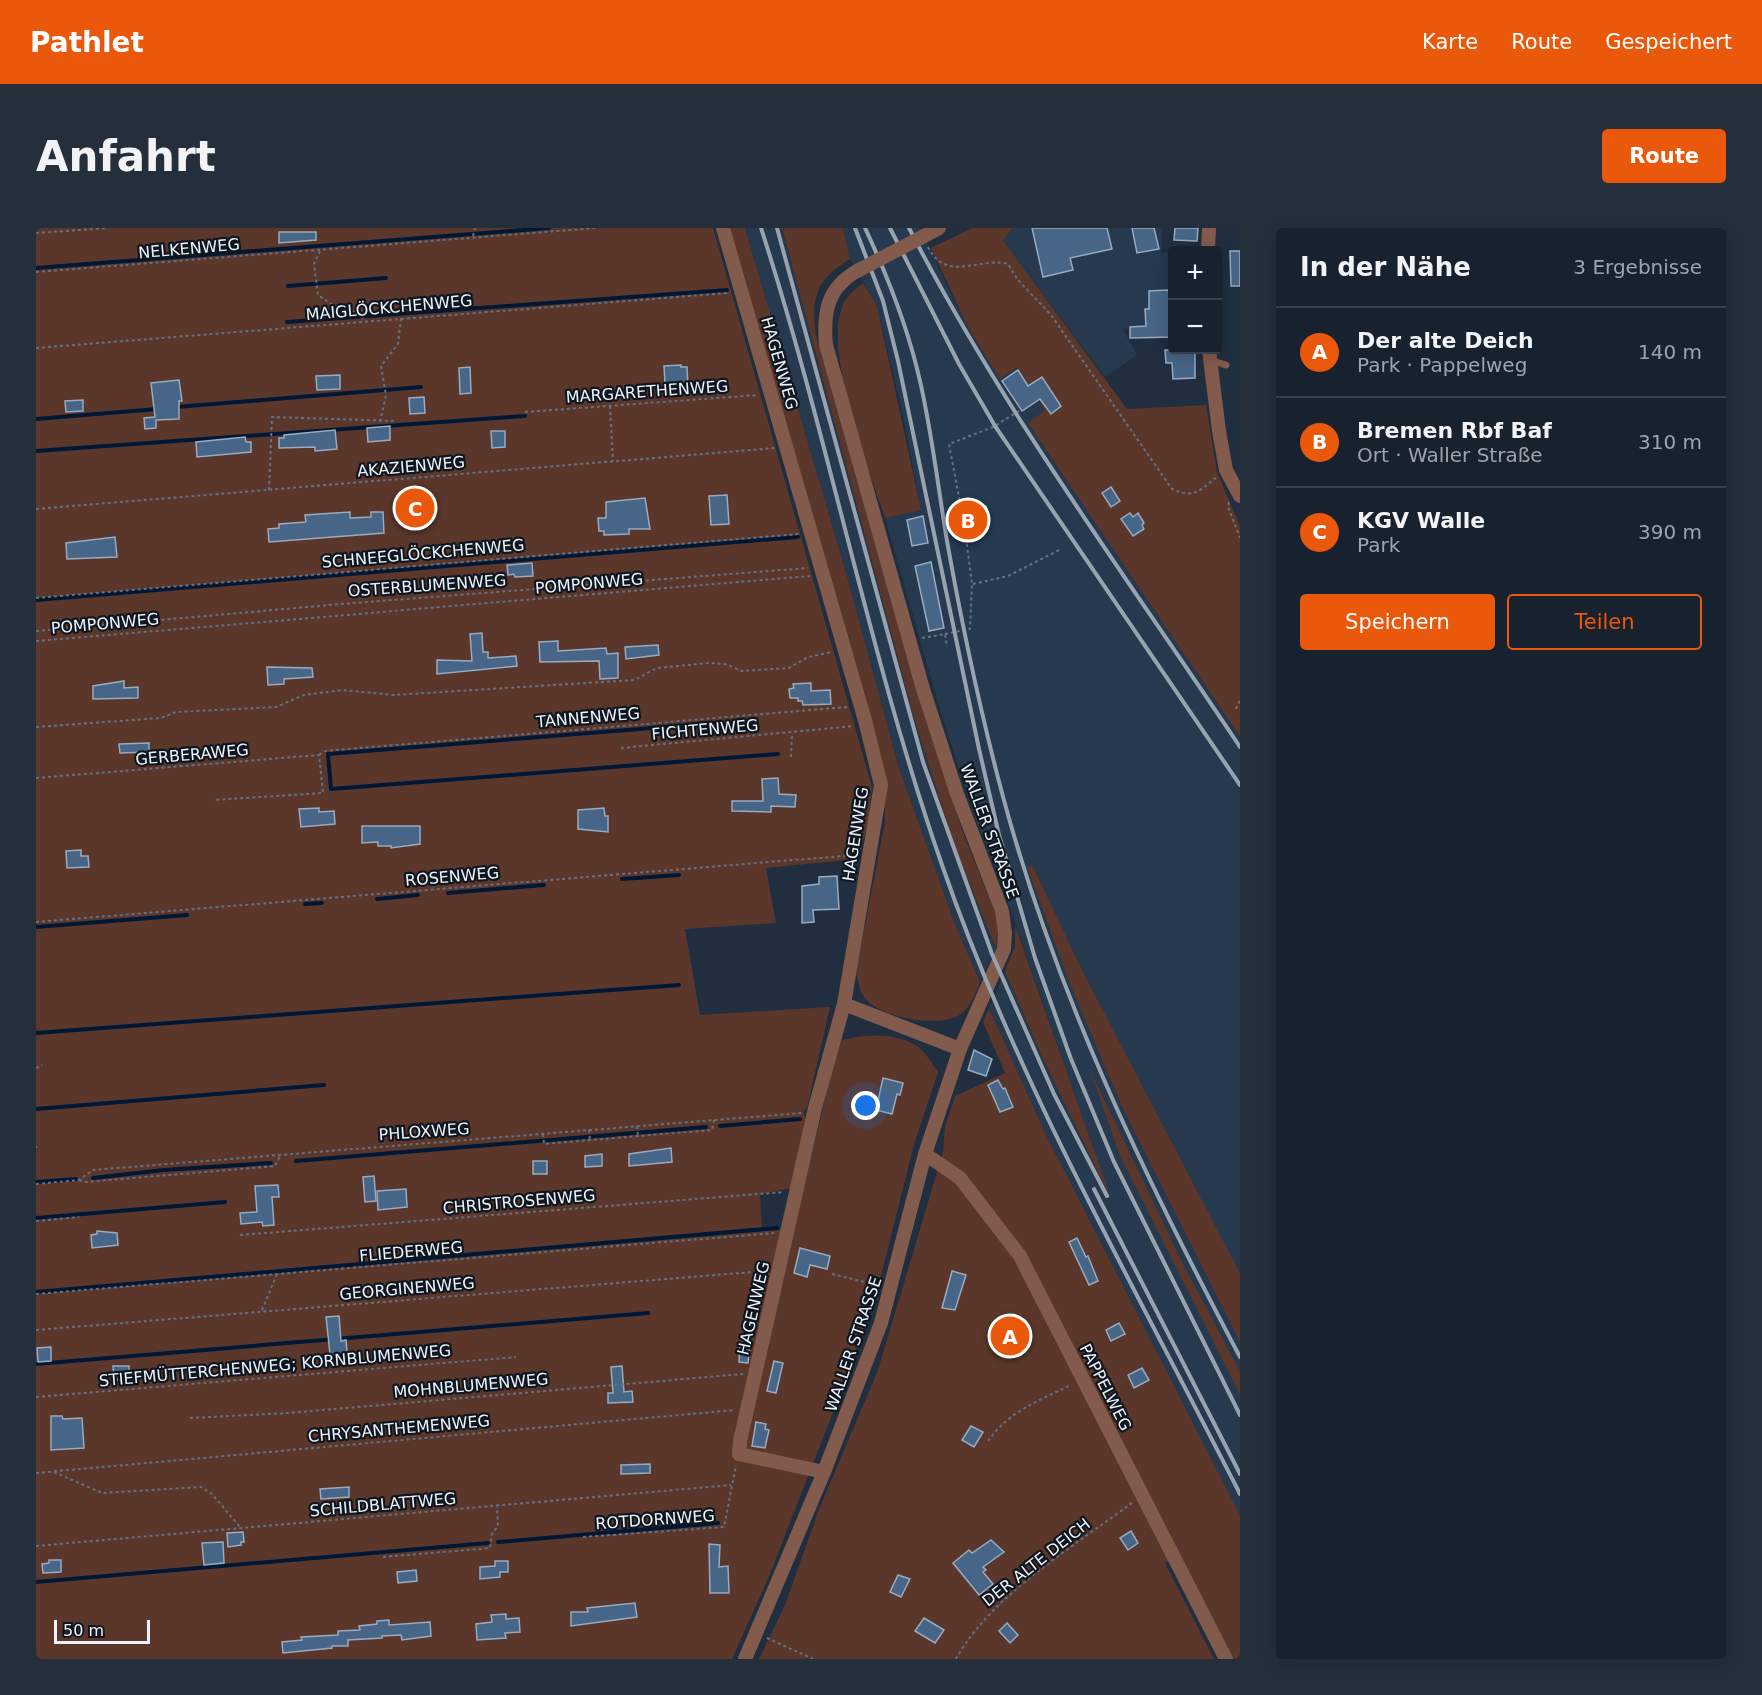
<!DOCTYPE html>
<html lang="de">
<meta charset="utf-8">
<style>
body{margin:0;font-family:"DejaVu Sans",sans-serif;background:#252f3b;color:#f1f3f6}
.controls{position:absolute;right:18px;top:18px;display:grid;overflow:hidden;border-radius:6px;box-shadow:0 3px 15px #0003}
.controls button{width:54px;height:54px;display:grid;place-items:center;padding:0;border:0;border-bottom:2px solid #363f4b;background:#18222f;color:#f1f3f6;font:30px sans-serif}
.scale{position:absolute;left:18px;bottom:15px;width:96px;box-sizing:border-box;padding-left:6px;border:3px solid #eaf3fe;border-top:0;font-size:16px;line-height:21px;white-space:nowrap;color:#eaf3fe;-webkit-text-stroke:4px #10161d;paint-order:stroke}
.you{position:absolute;left:830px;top:878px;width:21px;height:21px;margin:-15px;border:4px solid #fff;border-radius:50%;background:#1a73e8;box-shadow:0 0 0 9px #1a73e833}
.badge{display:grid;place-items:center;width:39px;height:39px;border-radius:50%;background:#ea580c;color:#fff;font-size:20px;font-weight:700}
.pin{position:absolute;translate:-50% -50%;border:3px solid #fff;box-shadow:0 2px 6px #0006}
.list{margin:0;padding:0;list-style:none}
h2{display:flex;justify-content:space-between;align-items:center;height:78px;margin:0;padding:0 24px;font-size:26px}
h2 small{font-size:20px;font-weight:400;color:#9fa4aa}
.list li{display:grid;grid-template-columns:39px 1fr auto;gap:18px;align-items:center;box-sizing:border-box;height:90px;padding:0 24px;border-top:2px solid #363f4b}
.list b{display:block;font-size:22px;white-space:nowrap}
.list p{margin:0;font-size:20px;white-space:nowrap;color:#9fa4aa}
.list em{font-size:20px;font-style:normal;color:#9fa4aa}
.actions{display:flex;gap:12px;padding:18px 24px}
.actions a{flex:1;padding:14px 0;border:2px solid #ea580c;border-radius:6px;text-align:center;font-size:21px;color:#ea580c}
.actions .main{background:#ea580c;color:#fff}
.map{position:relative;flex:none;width:1204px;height:1431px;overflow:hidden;border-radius:6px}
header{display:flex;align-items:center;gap:36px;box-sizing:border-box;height:84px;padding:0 30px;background:#ea580c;color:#fff}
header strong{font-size:28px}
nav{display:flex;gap:33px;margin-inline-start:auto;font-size:21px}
.intro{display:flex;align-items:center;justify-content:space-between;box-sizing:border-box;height:144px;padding:0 36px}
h1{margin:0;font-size:42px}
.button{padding:15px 27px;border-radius:6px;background:#ea580c;color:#fff;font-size:21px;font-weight:700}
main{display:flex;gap:36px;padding:0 36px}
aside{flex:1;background:#18222f;border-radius:6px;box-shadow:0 3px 15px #0003}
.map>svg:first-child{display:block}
.built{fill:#26394e}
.green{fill:#5a372a}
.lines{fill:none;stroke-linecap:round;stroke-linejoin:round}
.stream{stroke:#001835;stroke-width:4}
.building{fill:#476587;stroke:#99abbf;stroke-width:1.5}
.path{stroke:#657180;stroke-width:2;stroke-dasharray:3 3;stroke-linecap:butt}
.lane{stroke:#825b4c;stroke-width:7}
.street{stroke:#825b4c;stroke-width:14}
.rail{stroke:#98a3b0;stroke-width:4}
.street-bridge{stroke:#825b4c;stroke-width:14}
.labels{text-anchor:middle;stroke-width:4.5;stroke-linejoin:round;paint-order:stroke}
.street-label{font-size:16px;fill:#eaf3fe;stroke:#10161d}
</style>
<header>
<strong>Pathlet</strong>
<nav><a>Karte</a><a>Route</a><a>Gespeichert</a></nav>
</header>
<div class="intro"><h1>Anfahrt</h1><a class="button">Route</a></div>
<main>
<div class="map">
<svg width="1204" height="1431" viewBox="0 0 1204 1431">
<rect width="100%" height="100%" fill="#202e3f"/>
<g class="built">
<polygon points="709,0 746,0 877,486 918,617 960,720 944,754 918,694 862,537 811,348"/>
<polygon points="807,0 884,0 916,68 964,150 981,139 1009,182 992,195 1204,509 1204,1045 1044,738 997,638 1006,681 1087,881 1204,1114 1204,1287 1010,907 953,780 969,743 1008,833 1073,966 972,674 940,592 906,488 849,290 885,282 867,187 841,78 814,31"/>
<polygon points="977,0 1126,0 1126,25 1136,24 1136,97 1087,101 1101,127 1069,149 967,12"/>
</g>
<g class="green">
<path d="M0 0H677L836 559 832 595 822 631 730 640 740 695 649 701 664 787 794 779 771 880 767 883 771 896 757 960 724 966 726 1003 758 1001 803 813C829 806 857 804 881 818 889 823 896 836 902 844L878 916 846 1044 815 1138 734 1346 696 1431H0Z"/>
<path d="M694 0H709L811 348 862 537 918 694 944 754C940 765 935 778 925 786 904 801 839 790 826 766 823 760 822 751 820 744L849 594V545Z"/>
<path d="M746 0H807L814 31C781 51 774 69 780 108L884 475 929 610 960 687 962 707 960 720 918 617 877 486Z"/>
<polygon points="936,0 977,0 967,12 1091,181 1170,177 1181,244 1204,298 1204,509 992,195 1009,182 981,139 964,151 933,101 895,20"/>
<path d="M827 55 841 78 885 282 849 290C833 240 788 127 806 79 810 68 818 62 827 55Z"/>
<polygon points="997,638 1044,738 1204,1045 1204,1114 1087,881 1034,756 991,639"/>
<polygon points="979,697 1076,973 1008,833 969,743 979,718"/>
<polygon points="953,780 1010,907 1204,1287 1204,1431 1198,1431 1144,1326 1129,1335 1178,1431 723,1431 749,1377 782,1284 842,1142 907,924 909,899 919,868 969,845 947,794"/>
<polygon points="1054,842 1147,1036 1204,1143 1204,1167 1084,928"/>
</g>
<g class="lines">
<g class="stream">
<polyline points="0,40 513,0"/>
<polyline points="252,58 350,50"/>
<polyline points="251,94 691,62"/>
<polyline points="140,179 385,159"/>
<polyline points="0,191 121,181"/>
<polyline points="0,223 489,188"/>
<polyline points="0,372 762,309"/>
<polyline points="679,495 292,526 295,561 742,526"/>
<polyline points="586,651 643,647"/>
<polyline points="412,665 508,657"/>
<polyline points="341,671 382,667"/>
<polyline points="269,676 286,675"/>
<polyline points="0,699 151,687"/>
<polyline points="0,805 643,757"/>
<polyline points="0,881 288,857"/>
<polyline points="684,898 764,891"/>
<polyline points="260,933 670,899"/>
<polyline points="57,950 128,942 235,935"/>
<polyline points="0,954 40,951"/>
<polyline points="0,990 189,974"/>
<polyline points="0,1064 741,1000"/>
<polyline points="0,1136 612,1085"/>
<polyline points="462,1314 682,1295"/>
<polyline points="0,1354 452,1315"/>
</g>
</g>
<g class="building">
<polygon points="996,0 1071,0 1076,21 1034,30 1037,42 1007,49"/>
<polygon points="1096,0 1118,0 1123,21 1101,25"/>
<polygon points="1139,0 1162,0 1161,13 1138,12"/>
<polygon points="243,4 280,4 280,12 243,15"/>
<polygon points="1194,23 1204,23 1204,58 1195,58"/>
<polygon points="1132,62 1134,71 1137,71 1137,109 1094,110 1094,99 1110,98 1109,81 1113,81 1113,63"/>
<polygon points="1129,122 1159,122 1159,150 1137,151 1136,135 1130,135"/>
<polygon points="645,137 645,139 651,139 652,159 639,160 639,155 629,156 628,138"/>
<polygon points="434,139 435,165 424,166 423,140"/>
<polygon points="982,142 992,158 1006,149 1025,178 1015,186 1004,171 986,183 966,153"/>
<polygon points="304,147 304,161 281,162 280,148"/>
<polygon points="143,152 146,173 143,173 143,191 120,192 120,200 109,201 108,190 119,189 115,155"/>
<polygon points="388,169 389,185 374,186 373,170"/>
<polygon points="47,172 47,183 30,184 29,173"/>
<polygon points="354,198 354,212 332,214 331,200"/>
<polygon points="299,202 301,221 279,223 279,219 243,220 243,210 248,210 248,207"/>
<polygon points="455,203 469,203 469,219 456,220"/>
<polygon points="209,209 210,214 215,214 215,224 161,229 160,214"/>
<polygon points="1075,259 1084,273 1075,279 1066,265"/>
<polygon points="691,267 693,296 675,297 673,268"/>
<polygon points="609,270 614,301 593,301 593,306 568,307 568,303 563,303 562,290 570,290 570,274"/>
<polygon points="950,278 953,290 928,304 918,306 914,287 924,284 926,291"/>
<polygon points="314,284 314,290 335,289 335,284 347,284 348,305 233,314 232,301 243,300 243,296 270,294 269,287"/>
<polygon points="1094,285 1097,289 1102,285 1108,295 1106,297 1108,301 1097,308 1085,291"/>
<polygon points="887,288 892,315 876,318 871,292"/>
<polygon points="79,309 81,329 31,331 30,315"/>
<polygon points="895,334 908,400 893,403 879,338"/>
<polygon points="496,335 497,348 479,349 478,346 472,347 471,337"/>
<polygon points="446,405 447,424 452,424 452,430 480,428 481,438 401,446 401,432 436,433 434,406"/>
<polygon points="522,413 522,423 570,420 571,426 582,425 582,450 564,451 563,433 504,434 503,414"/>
<polygon points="622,417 623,427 590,431 589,419"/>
<polygon points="231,439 276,440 277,449 248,451 248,456 232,457"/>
<polygon points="88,453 88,460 102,459 102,470 57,471 57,458"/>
<polygon points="775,455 775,463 794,462 795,476 767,477 766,473 762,473 762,470 754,470 753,461 758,460 757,456"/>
<polygon points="113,515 113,524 84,525 83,516"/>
<polygon points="742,550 743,566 760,567 759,579 735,578 735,584 696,583 696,573 727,573 726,551"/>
<polygon points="283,580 283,584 298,583 299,596 265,599 263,581"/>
<polygon points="568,580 569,588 572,588 572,604 542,601 542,582"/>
<polygon points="326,598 384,598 384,616 355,620 355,618 342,618 342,614 326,615"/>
<polygon points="45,622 45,628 52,628 53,639 31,640 30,623"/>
<polygon points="801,648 803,681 777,682 778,694 766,695 766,658 783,656 783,649"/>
<polygon points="938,822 956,831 950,848 932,842"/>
<polygon points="847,850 867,855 864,867 861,866 856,886 840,882"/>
<polygon points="962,852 967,861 969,860 977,879 964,884 952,857"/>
<polygon points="635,920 636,934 593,938 593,926"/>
<polygon points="566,926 566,938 549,939 549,928"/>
<rect x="497" y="933" width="14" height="13"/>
<polygon points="338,948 340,973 329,974 327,949"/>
<polygon points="242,957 243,969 236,969 238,997 227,998 226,994 205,996 204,985 221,984 219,958"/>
<polygon points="370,961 371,979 342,982 341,963"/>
<polygon points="61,1003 81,1005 82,1017 56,1020 55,1007 61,1006"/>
<polygon points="1041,1010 1050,1029 1052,1028 1062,1053 1053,1057 1033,1014"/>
<polygon points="764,1020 794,1028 791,1041 774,1037 771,1049 758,1045"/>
<polygon points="916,1043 930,1047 919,1082 906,1080"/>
<polygon points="303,1088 305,1113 310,1112 312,1134 295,1135 290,1089"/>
<polygon points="1083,1095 1089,1106 1075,1113 1070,1102"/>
<polygon points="704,1114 714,1114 712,1135 703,1134"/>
<polygon points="15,1119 15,1133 2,1134 1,1120"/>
<polygon points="738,1133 747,1135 740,1165 731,1163"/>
<polygon points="77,1138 93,1138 93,1151 78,1152"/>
<polygon points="586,1138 588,1164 596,1163 597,1174 572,1175 572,1165 577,1165 575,1139"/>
<polygon points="1106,1140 1113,1152 1098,1160 1092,1147"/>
<polygon points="15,1188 26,1188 27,1191 46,1190 48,1220 15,1222"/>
<polygon points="720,1194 730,1196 729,1201 733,1202 729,1220 716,1218"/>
<polygon points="935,1198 947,1204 938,1219 926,1212"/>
<polygon points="614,1236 614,1245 585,1246 585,1237"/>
<polygon points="313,1259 313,1269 285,1271 284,1261"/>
<polygon points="1095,1303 1102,1315 1092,1322 1084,1310"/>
<polygon points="207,1304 208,1314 205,1314 205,1317 192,1319 191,1305"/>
<polygon points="955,1312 968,1324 947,1339 950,1342 947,1344 957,1356 943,1367 917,1335 933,1322 936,1325"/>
<polygon points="187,1314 188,1335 168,1337 166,1315"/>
<polygon points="673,1316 684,1317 683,1339 692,1338 693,1365 674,1365"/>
<polygon points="13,1332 25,1332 25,1344 7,1345 6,1336 13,1335"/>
<polygon points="459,1333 472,1333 472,1344 464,1344 464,1349 444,1351 444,1339 459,1338"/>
<polygon points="380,1342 381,1353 362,1355 361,1344"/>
<polygon points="862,1347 874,1351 865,1369 854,1364"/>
<polygon points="599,1375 601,1389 535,1398 535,1384 552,1384 551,1380"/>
<polygon points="470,1386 470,1391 483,1390 484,1404 469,1405 470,1410 441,1412 440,1396 456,1394 455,1387"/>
<polygon points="888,1390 908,1402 899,1415 879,1403"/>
<polygon points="353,1392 353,1397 394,1394 395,1408 366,1412 365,1407 346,1408 346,1410 312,1412 312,1418 296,1418 296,1420 247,1425 246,1414 266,1412 265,1409 302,1407 302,1403 324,1402 323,1398 341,1396 341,1393"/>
<polygon points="971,1395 982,1407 974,1415 963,1403"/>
</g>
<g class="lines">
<g class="path">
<polyline points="0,5 72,0"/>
<polyline points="437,8 439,0"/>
<path d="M892 19C911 56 944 28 972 36L981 51 1015 87 1136 261C1159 271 1162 263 1181 249"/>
<polyline points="284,23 278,36 282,67 298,78 326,86 327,93"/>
<polyline points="0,44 560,0"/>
<polyline points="0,120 691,65"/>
<polyline points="574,178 577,233"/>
<polyline points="489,184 722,167"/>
<polyline points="344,194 350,167 345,138 362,116 365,90"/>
<polyline points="233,262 236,189 360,193"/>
<polyline points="1193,274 1192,279 1204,310"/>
<polyline points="0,281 739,220"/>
<polyline points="927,290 913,216 957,199 983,183"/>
<polyline points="937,356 972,348 1025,321"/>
<polyline points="0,370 762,306"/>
<polyline points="0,403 305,376 772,340"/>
<polyline points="909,406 934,401 936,356 929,302"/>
<polyline points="886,410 909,406 911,419"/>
<polyline points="0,413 774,348"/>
<polyline points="1200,481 1204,472"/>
<polyline points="0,499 125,490 140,484 240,479 268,467 306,462 358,467 598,452 621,440 673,435 689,436 706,443 753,440 772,429 796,424"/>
<polyline points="585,520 818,498"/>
<polyline points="283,527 289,523 811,479"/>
<polyline points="755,529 756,505"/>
<polyline points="0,550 283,527 287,565 177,572"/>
<polyline points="0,694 819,627"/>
<polyline points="0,840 6,837"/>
<polyline points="601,898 602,909"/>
<polyline points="553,902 554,913"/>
<polyline points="507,906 508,916 676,902 678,892"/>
<polyline points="0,919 1,919"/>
<polyline points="43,952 50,954 239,938 245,926"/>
<polyline points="0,956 43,952 57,942 766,885"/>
<polyline points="0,993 43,989"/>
<polyline points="204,1007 748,964"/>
<polyline points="796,1046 841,1057"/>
<polyline points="0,1066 738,1005"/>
<polyline points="226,1082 241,1046"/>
<polyline points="0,1102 729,1043"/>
<polyline points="0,1169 480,1129"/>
<polyline points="154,1190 252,1185 707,1146"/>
<path d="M952 1213C972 1184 1004 1172 1035 1157"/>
<polyline points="18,1244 66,1265 165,1259 175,1265 205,1300"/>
<polyline points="0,1245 699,1182"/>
<polyline points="547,1309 688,1299 700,1237"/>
<polyline points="0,1318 695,1257"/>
<polyline points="347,1329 454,1320 456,1306 462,1298 461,1279"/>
<polyline points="731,1410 777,1431"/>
<path d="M920 1431C955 1367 1039 1318 1097 1274"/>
</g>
<polyline class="lane" points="1173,132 1190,137"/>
<g class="street">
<polyline points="687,0 830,496 845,557 808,776 779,880 704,1213 703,1226 788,1244"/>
<polyline points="888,8 903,0"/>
<polyline points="1172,22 1173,0"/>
<polyline points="1173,122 1183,203 1190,242 1204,268"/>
<polyline points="808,776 924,821"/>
<polyline points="889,926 924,950 984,1028 1190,1431"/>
<path d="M709 1431 788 1244 845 1095 889 926 924 821 968 721 969 705 966 683 921 566 887 461 790 117C787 85 791 60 821 43"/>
</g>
<g class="rail">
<path d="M725 0C793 210 833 428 906 637 982 856 1099 1060 1204 1266"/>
<polyline points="741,0 887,534 956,726 1018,866 1071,968"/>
<polyline points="819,0 847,73 862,133 943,521 963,607 999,730 1035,831 1078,934 1204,1187"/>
<path d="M829 0C852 49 872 100 884 153 896 205 902 259 911 313 926 397 944 482 966 565 1019 764 1108 948 1204 1129"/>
<polyline points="854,0 923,136 959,198 1204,557"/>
<path d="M873 0C967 183 1090 348 1204 519"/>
<polyline points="1058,961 1204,1246"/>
</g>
<polyline class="street-bridge" points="821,43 888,8"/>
</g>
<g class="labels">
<g class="street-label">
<text transform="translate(153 20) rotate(-5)" y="6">NELKENWEG</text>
<text transform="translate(353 79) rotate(-5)" y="6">MAIGLÖCKCHENWEG</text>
<text transform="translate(744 135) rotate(74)" y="6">HAGENWEG</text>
<text transform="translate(611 163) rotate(-4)" y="6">MARGARETHENWEG</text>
<text transform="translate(375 238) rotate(-5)" y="6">AKAZIENWEG</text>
<text transform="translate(387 325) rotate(-5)" y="6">SCHNEEGLÖCKCHENWEG</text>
<text transform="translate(553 355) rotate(-5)" y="6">POMPONWEG</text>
<text transform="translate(391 357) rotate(-4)" y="6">OSTERBLUMENWEG</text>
<text transform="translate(69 395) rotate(-5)" y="6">POMPONWEG</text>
<text transform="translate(552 489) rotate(-5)" y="6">TANNENWEG</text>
<text transform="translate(669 501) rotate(-5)" y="6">FICHTENWEG</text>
<text transform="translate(156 526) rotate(-5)" y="6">GERBERAWEG</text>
<text transform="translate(954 603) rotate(70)" y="6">WALLER STRASSE</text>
<text transform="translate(819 606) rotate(-81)" y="6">HAGENWEG</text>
<text transform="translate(416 648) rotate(-5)" y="6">ROSENWEG</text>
<text transform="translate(388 903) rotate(-4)" y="6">PHLOXWEG</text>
<text transform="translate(483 973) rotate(-5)" y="6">CHRISTROSENWEG</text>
<text transform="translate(375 1023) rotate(-5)" y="6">FLIEDERWEG</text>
<text transform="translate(371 1060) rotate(-5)" y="6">GEORGINENWEG</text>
<text transform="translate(717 1080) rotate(-77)" y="6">HAGENWEG</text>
<text transform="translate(817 1116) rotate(-71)" y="6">WALLER STRASSE</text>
<text transform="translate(239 1137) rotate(-5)" y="6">STIEFMÜTTERCHENWEG; KORNBLUMENWEG</text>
<text transform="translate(435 1157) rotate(-5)" y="6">MOHNBLUMENWEG</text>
<text transform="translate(1070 1159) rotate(63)" y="6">PAPPELWEG</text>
<text transform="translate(363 1200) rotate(-5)" y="6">CHRYSANTHEMENWEG</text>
<text transform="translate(347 1276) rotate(-5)" y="6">SCHILDBLATTWEG</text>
<text transform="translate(619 1291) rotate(-4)" y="6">ROTDORNWEG</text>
<text transform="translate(1000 1334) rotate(-38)" y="6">DER ALTE DEICH</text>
</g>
</g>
</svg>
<div class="controls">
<button>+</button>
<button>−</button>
</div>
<div class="scale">50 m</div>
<div class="you"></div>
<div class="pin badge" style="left:974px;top:1108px">A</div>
<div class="pin badge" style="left:932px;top:292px">B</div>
<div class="pin badge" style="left:379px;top:280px">C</div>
</div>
<aside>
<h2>In der Nähe<small>3 Ergebnisse</small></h2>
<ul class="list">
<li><span class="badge">A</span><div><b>Der alte Deich</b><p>Park · Pappelweg</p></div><em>140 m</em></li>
<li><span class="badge">B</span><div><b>Bremen Rbf Baf</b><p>Ort · Waller Straße</p></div><em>310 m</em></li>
<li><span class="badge">C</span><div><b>KGV Walle</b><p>Park</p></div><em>390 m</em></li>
</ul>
<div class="actions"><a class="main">Speichern</a><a>Teilen</a></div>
</aside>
</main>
